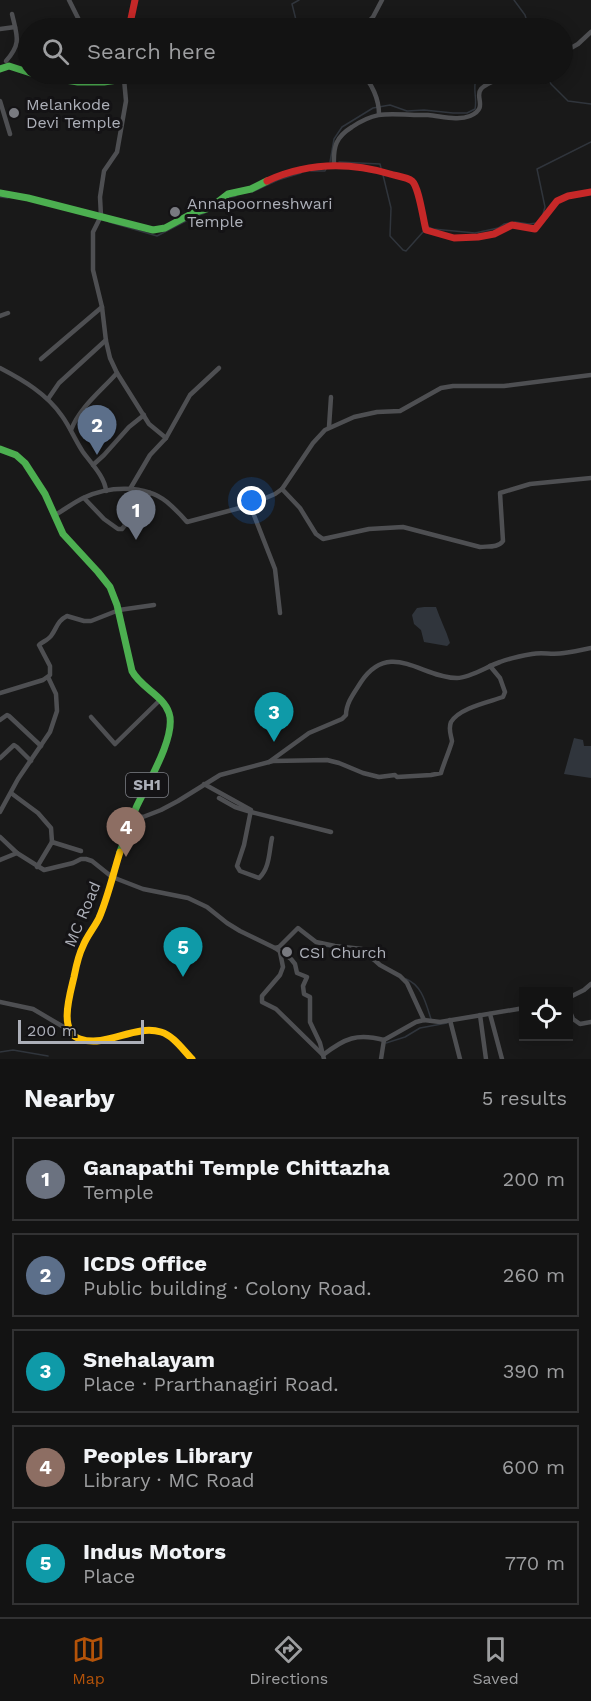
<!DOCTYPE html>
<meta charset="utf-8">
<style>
body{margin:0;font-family:"Work Sans",sans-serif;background:#1c1c1c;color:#f1f3f6}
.controls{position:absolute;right:18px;bottom:18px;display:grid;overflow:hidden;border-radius:0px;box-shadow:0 3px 15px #0003}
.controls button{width:54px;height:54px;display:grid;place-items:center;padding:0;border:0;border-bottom:2px solid #323233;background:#131313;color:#f1f3f6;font:30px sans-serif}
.scale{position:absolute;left:18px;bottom:15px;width:126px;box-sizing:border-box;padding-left:6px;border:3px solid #acafb8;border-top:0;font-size:16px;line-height:21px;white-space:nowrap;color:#acafb8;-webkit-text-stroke:4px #141315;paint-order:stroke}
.you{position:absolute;left:252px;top:501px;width:21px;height:21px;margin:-15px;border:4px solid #fff;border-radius:50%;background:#1a73e8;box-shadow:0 0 0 9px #1a73e833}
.badge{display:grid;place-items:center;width:39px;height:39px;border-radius:50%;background:#b45309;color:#fff;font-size:20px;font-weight:700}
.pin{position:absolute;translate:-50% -50px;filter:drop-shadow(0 2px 3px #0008)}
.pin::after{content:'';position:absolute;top:32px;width:21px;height:18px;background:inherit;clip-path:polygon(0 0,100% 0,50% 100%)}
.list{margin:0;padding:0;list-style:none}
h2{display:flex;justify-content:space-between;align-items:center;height:78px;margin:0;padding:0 24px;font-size:26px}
h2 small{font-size:20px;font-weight:400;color:#9d9ea0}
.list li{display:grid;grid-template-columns:39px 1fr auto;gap:18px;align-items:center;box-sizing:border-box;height:84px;margin:0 12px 12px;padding:0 12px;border:2px solid #323233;border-radius:0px}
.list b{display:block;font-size:22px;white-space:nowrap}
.list p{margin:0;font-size:20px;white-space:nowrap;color:#9d9ea0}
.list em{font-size:20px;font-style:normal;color:#9d9ea0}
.icon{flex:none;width:33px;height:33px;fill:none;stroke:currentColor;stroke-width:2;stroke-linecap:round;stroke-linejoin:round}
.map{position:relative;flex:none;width:591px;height:1059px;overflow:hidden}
.search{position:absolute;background:#131313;box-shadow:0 3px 15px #0003;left:18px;right:18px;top:18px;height:66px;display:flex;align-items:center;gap:15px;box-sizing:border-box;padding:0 21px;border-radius:33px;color:#9d9ea0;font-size:22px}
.sheet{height:558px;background:#131313}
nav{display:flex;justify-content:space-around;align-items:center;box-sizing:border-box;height:84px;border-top:2px solid #323233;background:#131313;font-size:16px;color:#9d9ea0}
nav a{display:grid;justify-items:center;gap:3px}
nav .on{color:#b45309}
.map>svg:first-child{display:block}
.water{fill:#30353c}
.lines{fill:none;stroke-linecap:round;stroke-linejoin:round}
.stream{stroke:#30353c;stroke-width:1.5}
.street{stroke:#4e4f52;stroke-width:4.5}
.fast{stroke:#4caf50;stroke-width:7}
.slow{stroke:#ffc107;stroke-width:7}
.jam{stroke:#c62828;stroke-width:7}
.poi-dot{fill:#797a80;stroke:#141315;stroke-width:2}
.labels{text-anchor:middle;stroke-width:6;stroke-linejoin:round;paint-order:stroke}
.shield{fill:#141315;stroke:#7e8087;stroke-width:1.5}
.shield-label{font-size:15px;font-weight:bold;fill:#acafb8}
.poi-label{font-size:16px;fill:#acafb8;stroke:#141315;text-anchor:start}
.street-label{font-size:16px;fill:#acafb8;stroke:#141315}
</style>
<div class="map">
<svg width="591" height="1059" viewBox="0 0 591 1059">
<rect width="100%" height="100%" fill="#191919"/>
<g class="water">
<path d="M424 607H436C440 619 446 630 450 643L447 646 424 642 421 630 414 624 412 615 417 608Z"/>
<polygon points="574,738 583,740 584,746 591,746 591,778 564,774"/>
</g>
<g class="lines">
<g class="stream">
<polyline points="514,0 525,15 529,28"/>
<polyline points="298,28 292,4 299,0"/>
<polyline points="546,74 551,84 568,101 591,104"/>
<path d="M330 162 334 139 342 127 373 108 390 105 407 111 424 110 453 113H467L475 109C477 100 474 93 475 84L481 79 502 74"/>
<polyline points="339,162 380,164 381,168"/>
<polyline points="311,171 325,171 326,169"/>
<polyline points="383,175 391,208 390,236 403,250 406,251 423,232"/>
<polyline points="252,192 278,180 301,173"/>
<polyline points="0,197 8,198"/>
<polyline points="215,208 227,198 236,196"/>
<polyline points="543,214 545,207 537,169 591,142"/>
<polyline points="190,218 205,213"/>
<polyline points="109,222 157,236 186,221"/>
<polyline points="515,222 529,224 537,223"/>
<polyline points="428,227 433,229 475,233 498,228 504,224 510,223"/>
<polyline points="324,946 356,951 373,961"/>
<path d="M406 979C422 985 426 1004 431 1019"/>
<polyline points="386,1043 405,1037 420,1028 447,1023"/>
<polyline points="0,1052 13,1050 48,1056"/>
</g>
<g class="street">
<polyline points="69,0 80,22 81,28"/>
<polyline points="362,28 373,17 382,0"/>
<polyline points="0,29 15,27"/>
<polyline points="562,53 578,44 591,32"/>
<path d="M6 61C22 43 17 36 12 14"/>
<path d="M361 74C372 82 379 100 379 114"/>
<polyline points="0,101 10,134"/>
<path d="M334 166C333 146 336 137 352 127 376 111 387 114 414 115 419 115 424 115 428 115 441 116 458 121 470 116 489 108 474 97 481 89 486 83 506 76 514 74"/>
<polyline points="101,216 100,197 104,171 117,152 126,101 124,79 137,74"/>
<polyline points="100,218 93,232 93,270 102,307"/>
<polyline points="0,316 8,313"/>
<polyline points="41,359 102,307 106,341 110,358 117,373 149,424 166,438"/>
<path d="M0 368C23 380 47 394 62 416 70 427 75 440 83 452 91 463 105 477 106 491"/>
<polyline points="48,399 59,383 106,340"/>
<polyline points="329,427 331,397"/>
<path d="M71 430C80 407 100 392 117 373"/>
<polyline points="93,465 104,455 129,427 144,415"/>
<polyline points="130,489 150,455 166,438 190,395 219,368"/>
<path d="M282 489 300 508 316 534 323 539 369 529 403 527 480 547C488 546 498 548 503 541L500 493 530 484 591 478"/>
<polyline points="84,498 104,519 118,529 122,529 150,493"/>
<polyline points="250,505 275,569 280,613"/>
<path d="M55 515C64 510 73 503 83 498 108 486 145 484 167 502 174 508 181 515 187 522L247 506 275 494 282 489 313 443 325 430 354 417 377 412 400 411 441 388 453 386H504L591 375"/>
<path d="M0 693 43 680 50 675V666L39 645C42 642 48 640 51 636 57 628 57 621 67 616L84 621H91L119 610 154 605"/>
<polyline points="91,717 115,744 160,700"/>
<polyline points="0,720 7,715 9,716 41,746"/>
<polyline points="0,758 14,745 17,747 31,761"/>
<path d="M269 762 309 733 342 719 346 715C346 703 354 693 361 682 390 639 422 678 457 678 470 678 488 666 500 662 510 658 521 656 532 654 542 652 553 655 564 653 573 652 582 650 591 648"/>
<path d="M204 784 251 810 244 845 237 866 240 871 259 878C270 868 269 851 272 838"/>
<polyline points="11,793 38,813 51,828 52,842"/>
<polyline points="219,798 235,807 251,812 331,832"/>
<polyline points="0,812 18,779 50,732 57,711 56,694 48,677"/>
<path d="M134 815 143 817 161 810 178 801 220 775 273 761 327 760 339 763 363 773 379 777 395 775 397 777 431 775 441 773C442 768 452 744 452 741 451 735 448 729 451 722 459 708 489 702 503 697L505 692 500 678 490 666"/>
<polyline points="0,837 17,853 44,870 73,863 81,859 86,859 92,861 112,877 125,882 143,889 188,898 207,907 227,923 240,931 275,948 291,959 295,964 297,973 307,977 303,986 304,994 310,997 310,1022 320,1043 324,1059"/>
<polyline points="0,860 17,853"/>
<polyline points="37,867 52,842 81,851"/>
<polyline points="275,948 279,947 298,928 316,942 335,946 362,949 380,965 400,976 407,983 424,1020"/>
<path d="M280 952 283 967 280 975 262 996V1002L276 1009 323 1055C345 1038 357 1033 384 1040"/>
<polyline points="568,998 584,990 591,984"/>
<polyline points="0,1002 33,1009 67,1029"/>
<polyline points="568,1007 573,1019 580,1024 591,1022"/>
<polyline points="490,1014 502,1059"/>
<polyline points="480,1015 486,1059"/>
<polyline points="450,1020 460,1059"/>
<polyline points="384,1040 416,1022 424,1020 440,1022 524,1008"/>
<polyline points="381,1059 384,1040"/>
</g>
<g class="fast">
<polyline points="0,69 9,66 40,76 78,82 104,82 124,79 126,74"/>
<polyline points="0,193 28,198 153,230 165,228 193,213 210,208 228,194 251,189 267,181"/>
<path d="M0 449 16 455 25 463 45 494 63 534 98 572 110 587 117 605 132 671C141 688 163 695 169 713 177 736 146 786 136 808 130 823 125 838 120 852"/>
</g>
<path class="slow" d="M120 852C113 874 108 897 99 918 94 928 87 936 83 946 78 956 76 967 74 977 70 994 58 1032 80 1039 107 1048 134 1024 161 1032 174 1036 183 1050 192 1059"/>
<g class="jam">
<polyline points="129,28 135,0"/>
<path d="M267 181C306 163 349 162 390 174 396 176 407 177 412 181 419 187 423 219 426 230L454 238 478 237 494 234 512 225 535 229 557 201 568 196 591 192"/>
</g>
</g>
<g class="poi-dot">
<circle cx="14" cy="113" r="6"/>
<circle cx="175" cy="212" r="6"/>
<circle cx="287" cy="952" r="6"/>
</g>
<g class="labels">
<rect class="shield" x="126" y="773" width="42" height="24" rx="4.5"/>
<g class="shield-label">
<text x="147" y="790">SH1</text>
</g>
<g class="poi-label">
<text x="26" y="110">Melankode<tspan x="26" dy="18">Devi Temple</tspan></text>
<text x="187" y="209">Annapoorneshwari<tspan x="187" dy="18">Temple</tspan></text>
<text x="299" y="958">CSI Church</text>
</g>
<g class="street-label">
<text transform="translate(82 914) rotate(-67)" y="6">MC Road</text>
</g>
</g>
</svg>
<div class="controls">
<button><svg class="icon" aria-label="locate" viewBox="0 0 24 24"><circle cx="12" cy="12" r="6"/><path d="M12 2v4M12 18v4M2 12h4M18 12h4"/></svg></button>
</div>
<div class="scale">200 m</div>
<div class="you"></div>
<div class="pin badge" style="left:136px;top:540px;background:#6b7280">1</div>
<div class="pin badge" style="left:97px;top:455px;background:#5c6f8a">2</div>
<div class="pin badge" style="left:274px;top:742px;background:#0f9aa8">3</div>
<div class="pin badge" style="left:126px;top:857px;background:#8d6e63">4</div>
<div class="pin badge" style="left:183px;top:977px;background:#0f9aa8">5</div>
<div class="search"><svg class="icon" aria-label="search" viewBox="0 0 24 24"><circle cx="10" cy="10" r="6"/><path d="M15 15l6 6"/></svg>Search here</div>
</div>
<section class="sheet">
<h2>Nearby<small>5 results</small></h2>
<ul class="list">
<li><span class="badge" style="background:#6b7280">1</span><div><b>Ganapathi Temple Chittazha</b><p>Temple</p></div><em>200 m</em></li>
<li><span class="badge" style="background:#5c6f8a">2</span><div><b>ICDS Office</b><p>Public building · Colony Road.</p></div><em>260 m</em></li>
<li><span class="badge" style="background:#0f9aa8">3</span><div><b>Snehalayam</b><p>Place · Prarthanagiri Road.</p></div><em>390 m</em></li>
<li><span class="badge" style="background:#8d6e63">4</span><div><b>Peoples Library</b><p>Library · MC Road</p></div><em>600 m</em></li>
<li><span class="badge" style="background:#0f9aa8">5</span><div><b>Indus Motors</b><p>Place</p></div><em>770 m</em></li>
</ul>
</section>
<nav>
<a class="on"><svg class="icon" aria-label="map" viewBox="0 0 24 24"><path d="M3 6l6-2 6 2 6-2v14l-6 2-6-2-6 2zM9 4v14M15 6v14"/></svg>Map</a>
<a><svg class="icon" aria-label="directions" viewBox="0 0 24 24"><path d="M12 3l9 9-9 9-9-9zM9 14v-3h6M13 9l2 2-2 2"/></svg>Directions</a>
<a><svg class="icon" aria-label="saved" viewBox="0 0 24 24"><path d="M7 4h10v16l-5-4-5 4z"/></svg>Saved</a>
</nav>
